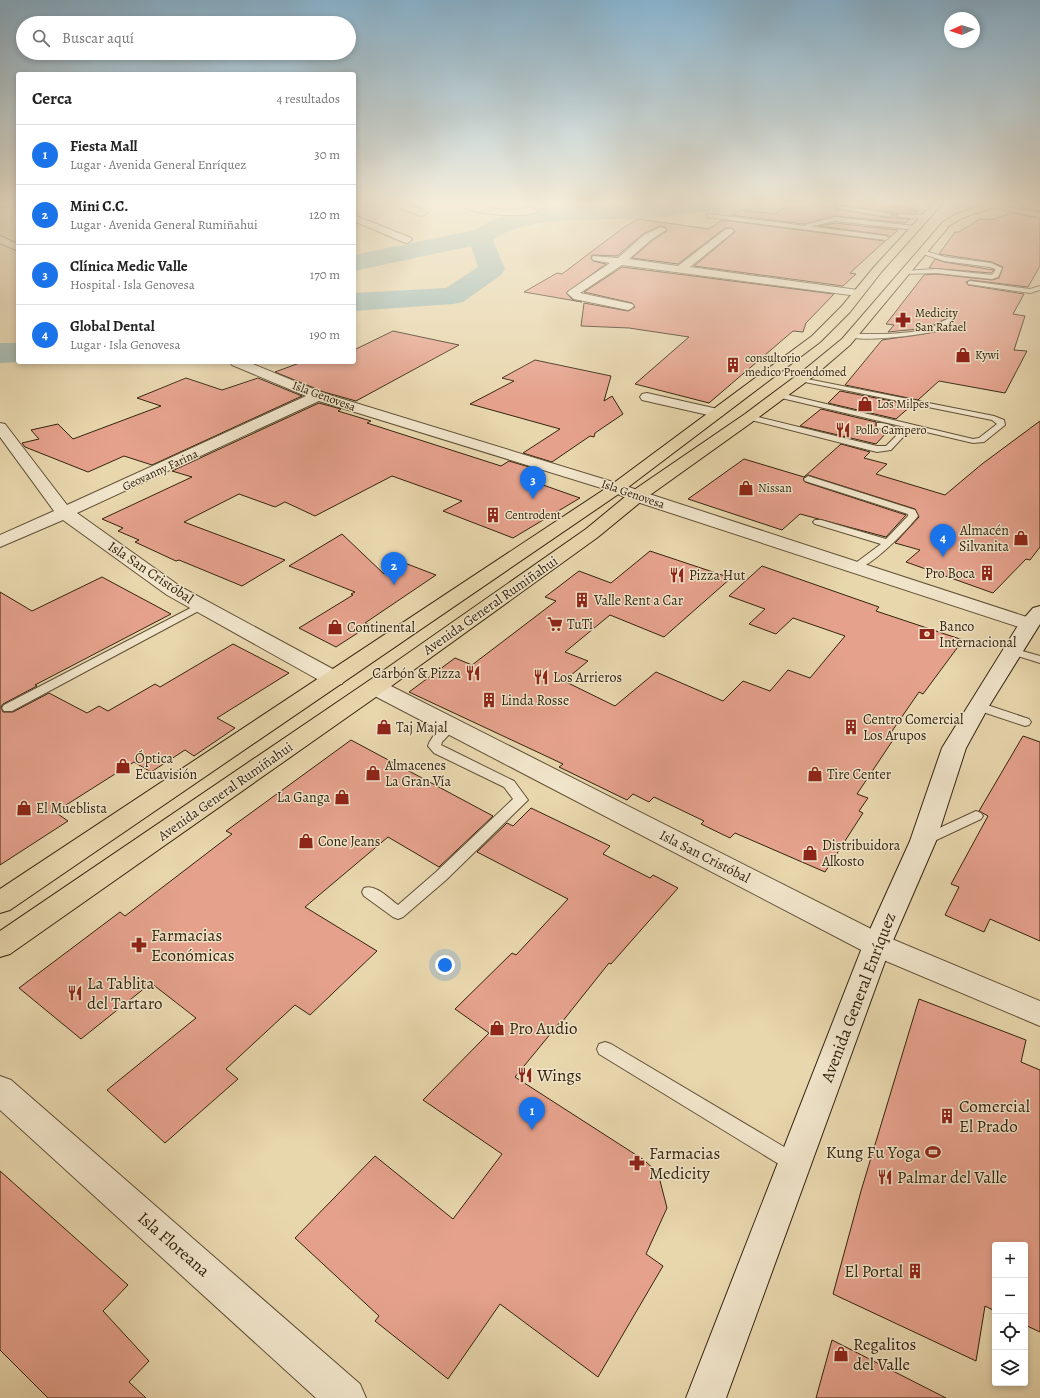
<!DOCTYPE html>
<html lang="es">
<meta charset="utf-8">
<style>
body{margin:0;font-family:Alegreya,serif;background:#f2f2f2;color:#222}
.controls{position:absolute;right:12px;bottom:12px;display:grid;overflow:hidden;border-radius:4px;box-shadow:0 2px 6px #0003}
.controls button{width:36px;height:36px;display:grid;place-items:center;padding:0;border:0;border-bottom:1px solid #e0e0e0;background:#fff;color:#222;font:20px sans-serif}
.compass{position:absolute;left:944px;top:12px;width:36px;height:36px;border-radius:50%;background:#fff;box-shadow:0 2px 6px #0003;rotate:267deg}
.you{position:absolute;left:445px;top:965px;width:14px;height:14px;margin:-10px;border:3px solid #fff;border-radius:50%;background:#1a73e8;box-shadow:0 0 0 6px #1a73e833}
.badge{display:grid;place-items:center;width:26px;height:26px;border-radius:50%;background:#1a73e8;color:#fff;font-size:13px;font-weight:700}
.pin{position:absolute;translate:-50% -33px;filter:drop-shadow(0 1px 2px #0008)}
.pin::after{content:'';position:absolute;top:21px;width:14px;height:12px;background:inherit;clip-path:polygon(0 0,100% 0,50% 100%)}
.list{margin:0;padding:0;list-style:none}
h2{display:flex;justify-content:space-between;align-items:center;height:52px;margin:0;padding:0 16px;font-size:17px}
h2 small{font-size:13px;font-weight:400;color:#767676}
.list li{display:grid;grid-template-columns:26px 1fr auto;gap:12px;align-items:center;box-sizing:border-box;height:60px;padding:0 16px;border-top:1px solid #e0e0e0}
.list b{display:block;font-size:15px;white-space:nowrap}
.list p{margin:0;font-size:13px;white-space:nowrap;color:#767676}
.list em{font-size:13px;font-style:normal;color:#767676}
.icon{flex:none;width:22px;height:22px;fill:none;stroke:currentColor;stroke-width:2;stroke-linecap:round;stroke-linejoin:round}
.map{position:relative;flex:none;width:1040px;height:1398px;overflow:hidden}
.search{position:absolute;background:#fff;box-shadow:0 2px 6px #0003;left:16px;top:16px;width:340px;height:44px;display:flex;align-items:center;gap:10px;box-sizing:border-box;padding:0 14px;border-radius:22px;color:#767676;font-size:15px}
.panel{position:absolute;background:#fff;box-shadow:0 2px 6px #0003;left:16px;top:72px;width:340px;height:292px;border-radius:4px}
.map>svg:first-child{display:block}
.lines{fill:none;stroke-linecap:round;stroke-linejoin:round}
.river{fill:#99b7b2;fill-rule:evenodd}
.building{fill:#e5a18c;stroke:#34240d;fill-rule:evenodd}
.service-casing{stroke:#615035;stroke-width:2}
.minor-casing{stroke:#615035;stroke-width:2}
.secondary-casing{stroke:#34240d;stroke-width:2}
.trunk-casing{stroke:#34240d;stroke-width:2}
.service{fill:#f0e4ca;fill-rule:evenodd}
.minor{fill:#f0e4ca;fill-rule:evenodd}
.secondary{fill:#f0e4ca;fill-rule:evenodd}
.trunk{fill:#e8d6ad;fill-rule:evenodd}
.labels{text-anchor:middle;stroke-width:3;stroke-linejoin:round;paint-order:stroke}
.far-poi-label{font-size:12px;fill:#34240d;stroke:#f0e4ca;text-anchor:start}
.far-street-label{font-size:12px;fill:#34240d;stroke:#f0e4ca}
.poi-label{font-size:14px;fill:#34240d;stroke:#f0e4ca;text-anchor:start}
.street-label{font-size:14px;fill:#34240d;stroke:#f0e4ca}
.near-poi-label{font-size:17px;fill:#34240d;stroke:#f0e4ca;text-anchor:start}
.near-street-label{font-size:17px;fill:#34240d;stroke:#f0e4ca}
</style>
<div class="map">
<svg width="1040" height="1398" viewBox="0 0 1040 1398">
<rect width="100%" height="100%" fill="#e8d6ad"/>
<filter id="stains"><feTurbulence type="fractalNoise" baseFrequency=".005" numOctaves="4"/><feColorMatrix values="0 0 0 0 .2 0 0 0 0 .09 0 0 0 0 .02 0 0 0 .5 -.17"/></filter>
<radialGradient id="worn" r=".72"><stop offset=".6" stop-color="#630" stop-opacity="0"/><stop offset="1" stop-color="#630" stop-opacity=".3"/></radialGradient>
<g class="lines">
<g class="river">
<path d="M661 203H733L730 208 722 210C697 212 671 216 646 218 602 221 528 214 493 240L505 269 501 275 463 302 453 304 354 311V293L446 288 478 267 471 246 354 271V255L475 230C522 197 604 209 661 203Z"/>
<polygon points="0,343 18,343 18,362 20,362 0,363"/>
</g>
</g>
<g class="building">
<path d="M789 203H916L908 210 919 211 917 213 896 214V217L897 218 910 219 905 223 835 216 804 224 731 215 740 210 776 214ZM838 205 890 212 894 215 890 218 835 209V206Z"/>
<polygon points="1036,203 1040,203 1040,211 1022,208"/>
<polygon points="1011,213 1040,218 1040,266 1028,287 970,280 966,282 968,285 1024,294 1013,314 1025,316 1014,350 1027,351 1005,393 939,381 918,400 845,385 882,340 935,332 946,328 954,321 954,319 949,317 928,328 888,332 894,325 886,324 924,275 936,274 992,280 999,278 1003,267 992,262 939,254 955,232 959,232 980,219 991,220"/>
<polygon points="638,219 709,229 722,220 885,241 850,273 856,274 843,286 694,266 735,232 732,228 725,228 678,264 632,258 653,240 667,231 665,227 660,226 643,234 617,256 592,255 591,259 593,261 606,264 566,293 573,300 582,302 524,292 557,273 562,274 623,228"/>
<polygon points="835,223 898,230 890,237 886,235 819,226"/>
<polygon points="935,259 944,262 994,270 991,273 929,268"/>
<polygon points="622,267 834,294 806,323 803,332 793,331 709,403 635,384 689,337 629,328 581,326 584,303 628,311 635,307 632,303 584,292"/>
<polygon points="393,331 459,345 356,401 324,392 275,372 302,362 354,362 354,350"/>
<polygon points="535,360 611,376 604,401 612,396 623,414 595,433 594,437 590,436 552,462 523,453 560,429 470,404 514,381 502,378"/>
<polygon points="186,378 222,390 258,378 302,396 152,465 124,456 88,472 25,447 22,443 39,439 31,430 58,424 73,439 161,406 137,398"/>
<polygon points="840,391 912,405 896,419 828,403"/>
<polygon points="319,403 341,409 338,411 371,421 367,423 501,466 509,461 539,470 526,479 580,498 513,538 443,511 462,501 392,476 315,516 285,502 275,507 239,494 184,522 285,560 242,586 179,560 176,561 135,542 139,540 118,531 123,528 102,519 192,477 172,471"/>
<polygon points="821,409 876,422 876,428 887,432 876,444 800,426"/>
<polygon points="1040,421 1040,547 1030,560 1026,559 993,593 906,562 920,550 895,543 919,517 915,509 808,475 803,479 805,482 906,515 886,537 800,514 782,530 688,499 744,459 804,477 841,444 870,452 864,458 887,464 876,474 945,495 982,464"/>
<polygon points="342,534 384,574 402,562 436,575 365,623 370,625 336,647 299,628 353,595 351,594 355,592 289,566"/>
<polygon points="650,551 731,578 664,637 610,615 565,652 588,661 564,681 615,706 656,672 723,701 743,681 770,691 788,670 810,678 845,636 793,618 776,634 749,624 765,609 729,596 762,566 879,607 876,611 963,640 923,694 919,692 890,734 895,737 857,794 868,798 859,811 863,813 825,872 735,833 730,838 701,824 704,821 654,797 649,802 633,794 627,800 559,767 563,764 409,692 455,658 472,665 556,601 545,597 579,571 611,583"/>
<polygon points="102,577 171,614 35,685 37,686 3,704 1,707 3,712 13,712 49,693 87,713 99,706 108,711 155,684 160,687 233,644 289,673 217,718 235,728 194,756 185,750 151,772 134,762 55,812 68,821 0,865 0,592 32,611"/>
<polygon points="1023,736 1040,742 1040,941 990,919 984,932 945,915 959,887 951,884 988,816 979,811"/>
<polygon points="351,740 493,816 439,867 388,837 305,907 377,951 310,1015 295,1005 226,1069 238,1079 165,1143 107,1090 196,1018 151,983 81,1039 19,988 120,912 125,916 232,834 226,831"/>
<polygon points="531,808 610,846 603,854 650,878 653,875 678,888 611,964 609,963 562,1022 561,1021 515,1077 644,1160 658,1173 667,1208 646,1254 663,1266 598,1377 500,1304 448,1379 375,1321 379,1316 295,1238 375,1156 453,1219 502,1154 423,1100 489,1033 455,1009 512,953 516,955 568,899 477,852 507,823 513,826"/>
<polygon points="919,999 1026,1040 1021,1062 1040,1070 1040,1332 1025,1325 1025,1245 995,1245 995,1311 985,1306 976,1361 833,1294 861,1191"/>
<polygon points="0,1171 128,1285 103,1311 149,1361 129,1382 146,1398 48,1398 0,1350"/>
<polygon points="832,1340 946,1398 816,1398"/>
</g>
<g class="lines">
<defs>
<g id="service">
<polygon points="984,203 1040,213 1040,217 991,207"/>
<polygon points="838,206 890,213 893,215 890,217 836,208 836,207"/>
<polygon points="709,214 886,236 889,238 886,240 707,217 707,215"/>
<polygon points="899,214 926,215 929,217 926,219 897,217 897,215"/>
<polygon points="835,217 915,226 918,228 915,230 835,221 808,227 805,225"/>
<polygon points="922,250 945,257 991,263 1002,268 998,277 992,279 936,273 902,274 901,273 904,271 936,269 992,275 996,269 990,267 944,261 920,253 920,251"/>
<polygon points="970,281 1030,289 1040,286 1040,290 1030,293 968,284 968,282"/>
<path d="M950 318 953 320C948 326 942 329 935 331 922 335 857 343 848 336L851 334C876 334 903 335 928 329 936 326 942 321 950 318Z"/>
<polygon points="797,377 994,416 1004,420 1005,425 984,442 973,443 777,397 777,393 780,393 973,439 979,438 997,424 992,420 800,381 797,381"/>
<path d="M747 415H750L877 446H886L896 436 894 433 877 427V423C887 422 899 428 904 436L891 450 877 452 747 419Z"/>
<path d="M808 476 915 510 918 516C909 528 867 572 853 569L852 567 853 565 881 544 815 524 813 522 815 520H821L886 539 908 516V514L805 481 804 479Z"/>
<polygon points="202,602 206,603 207,605 206,607 12,711 4,711 2,708 4,705"/>
<polygon points="1012,648 1040,656 1040,663 1008,653 1006,651 1008,649"/>
<polygon points="978,702 1029,719 1031,722 1029,725 1025,726 974,709 972,706 974,703"/>
<path d="M451 722 455 723 457 726 442 742 441 745 514 781 528 800 446 880 403 917 398 919 393 917 364 896 362 892 364 888C376 884 388 898 398 905L436 872 513 799 504 787 434 753 428 746C431 737 441 725 451 722Z"/>
<polygon points="976,811 981,813 983,816 981,819 930,843 925,845 920,843 918,840 920,837"/>
<polygon points="605,1042 611,1044 801,1157 803,1163 801,1169 794,1172 787,1169 599,1054 597,1049 599,1044"/>
</g>
<g id="minor">
<polygon points="0,203 14,203 12,205 0,207"/>
<polygon points="389,203 402,203 425,211 427,213 422,216 419,215 391,205"/>
<path d="M459 203H472L490 208 505 210 532 208 537 211 535 213C519 217 472 216 459 203Z"/>
<polygon points="354,215 411,238 412,240 407,243 403,242 354,221"/>
<polygon points="661,227 664,228 666,230 652,239 629,259 678,266 726,229 732,229 734,231 732,233 690,267 858,290 862,291 864,293 862,295 858,296 622,265 580,293 632,304 634,306 632,308 628,310 574,299 567,293 569,291 610,263 593,260 592,258 593,256 618,258 644,235"/>
<polygon points="0,236 18,244 18,251 0,243"/>
<polygon points="230,362 248,362 323,393 623,485 643,492 1036,620 1039,624 1036,628 1029,630 1022,628 631,500 611,491 319,401 77,513 181,587 342,674 345,679 342,684 334,685 326,684 167,595 63,520 0,547 0,535 54,511 0,437 0,423 5,424 67,505 306,396 232,365"/>
<polygon points="647,393 722,410 724,413 722,416 717,417 642,400 640,397 642,394"/>
<polygon points="375,680 383,682 887,937 1040,1001 1040,1026 867,953 367,692 364,687 367,682"/>
<polygon points="0,1076 11,1080 360,1384 366,1398 316,1398 0,1110"/>
</g>
<polygon id="secondary" points="1040,606 1040,624 989,706 966,748 936,841 891,945 726,1398 686,1398 863,945 910,841 942,748 1019,624 1033,608"/>
<g id="trunk">
<polygon points="933,203 943,203 882,271 850,312 820,342 623,491 10,910 0,913 0,889 611,485 812,336 842,306 874,267"/>
<polygon points="990,203 1003,203 1001,205 962,218 949,226 850,345 814,376 755,420 643,500 598,537 383,692 10,954 0,957 0,931 367,682 586,529 631,492 745,414 804,370 842,339 943,222 956,214"/>
</g>
</defs>
<use href="#service" class="service-casing"/>
<use href="#minor" class="minor-casing"/>
<use href="#secondary" class="secondary-casing"/>
<use href="#trunk" class="trunk-casing"/>
<use href="#service" class="service"/>
<use href="#minor" class="minor"/>
<use href="#secondary" class="secondary"/>
<use href="#trunk" class="trunk"/>
</g>
<linearGradient id="sky" x2="0" y2="1"><stop stop-color="#88b5d2"/><stop offset="0.51" stop-color="#f5edda"/><stop offset="1" stop-color="#f5edda" stop-opacity="0"/></linearGradient>
<rect width="1040" height="398" fill="url(#sky)"/>
<defs>
<symbol id="pharmacy-bare" viewBox="-9 -9 18 18"><path d="M-2-6h4v4h4v4h-4v4h-4v-4h-4v-4h4Z" fill="#8f2418" stroke="#f0e4ca" stroke-width="2.5" paint-order="stroke"/></symbol>
<symbol id="shop-bare" viewBox="-9 -9 18 18"><path d="M-5-2.5h2.3a2.7 3.5 0 0 1 5.4 0H5L5.5 6h-11ZM-1.5-2.5h3a1.5 2.3 0 0 0-3 0Z" fill="#8f2418" stroke="#f0e4ca" stroke-width="2.5" paint-order="stroke"/></symbol>
<symbol id="building-bare" viewBox="-9 -9 18 18"><path d="M-4-6H4V6H1V3H-1V6H-4ZM-2.5-4.3h1.7v1.8h-1.7ZM.8-4.3h1.7v1.8H.8ZM-2.5-1h1.7V.8h-1.7ZM.8-1h1.7V.8H.8Z" fill="#8f2418" stroke="#f0e4ca" stroke-width="2.5" paint-order="stroke"/></symbol>
<symbol id="restaurant-bare" viewBox="-9 -9 18 18"><path d="M-5-6h1v4h1v-4h1v4h1v-4h1v5L-1.5 .5V6h-2V.5L-5-1ZM5-6V6H3V1.5H1.5Q1.5-4 5-6Z" fill="#8f2418" stroke="#f0e4ca" stroke-width="2.5" paint-order="stroke"/></symbol>
<symbol id="supermarket-bare" viewBox="-9 -9 18 18"><path d="M-6-5.5h2.5l.6 2H6L4.5 2H-2.5L-4.4-4H-6ZM-1.5 3.2a1.3 1.3 0 1 0 .1 0ZM3 3.2a1.3 1.3 0 1 0 .1 0Z" fill="#8f2418" stroke="#f0e4ca" stroke-width="2.5" paint-order="stroke"/></symbol>
<symbol id="bank-bare" viewBox="-9 -9 18 18"><path d="M-6-4H6V4H-6ZM0-2.3a2.3 2.3 0 1 0 0 4.6a2.3 2.3 0 1 0 0-4.6Z" fill="#8f2418" stroke="#f0e4ca" stroke-width="2.5" paint-order="stroke"/></symbol>
<symbol id="stadium-bare" viewBox="-9 -9 18 18"><path d="M0-5a6.5 5 0 1 0 0 10a6.5 5 0 1 0 0-10ZM-3.5-1.8h7v3.6h-7Z" fill="#8f2418" stroke="#f0e4ca" stroke-width="2.5" paint-order="stroke"/></symbol>
</defs>
<g fill-rule="evenodd">
<use href="#pharmacy-bare" x="892" y="309" width="22" height="22"/>
<use href="#shop-bare" x="952" y="344" width="22" height="22"/>
<use href="#building-bare" x="722" y="354" width="22" height="22"/>
<use href="#shop-bare" x="854" y="393" width="22" height="22"/>
<use href="#restaurant-bare" x="832" y="419" width="22" height="22"/>
<use href="#shop-bare" x="735" y="477" width="22" height="22"/>
<use href="#building-bare" x="482" y="504" width="22" height="22"/>
<use href="#shop-bare" x="1010" y="527" width="22" height="22"/>
<use href="#building-bare" x="976" y="562" width="22" height="22"/>
<use href="#restaurant-bare" x="666" y="564" width="22" height="22"/>
<use href="#building-bare" x="571" y="589" width="22" height="22"/>
<use href="#supermarket-bare" x="544" y="613" width="22" height="22"/>
<use href="#shop-bare" x="324" y="616" width="22" height="22"/>
<use href="#bank-bare" x="916" y="623" width="22" height="22"/>
<use href="#restaurant-bare" x="462" y="662" width="22" height="22"/>
<use href="#restaurant-bare" x="530" y="666" width="22" height="22"/>
<use href="#building-bare" x="478" y="689" width="22" height="22"/>
<use href="#shop-bare" x="373" y="716" width="22" height="22"/>
<use href="#building-bare" x="840" y="716" width="22" height="22"/>
<use href="#shop-bare" x="112" y="755" width="22" height="22"/>
<use href="#shop-bare" x="362" y="762" width="22" height="22"/>
<use href="#shop-bare" x="804" y="763" width="22" height="22"/>
<use href="#shop-bare" x="331" y="786" width="22" height="22"/>
<use href="#shop-bare" x="13" y="797" width="22" height="22"/>
<use href="#shop-bare" x="295" y="830" width="22" height="22"/>
<use href="#shop-bare" x="799" y="842" width="22" height="22"/>
<use href="#pharmacy-bare" x="128" y="934" width="22" height="22"/>
<use href="#restaurant-bare" x="64" y="982" width="22" height="22"/>
<use href="#shop-bare" x="486" y="1017" width="22" height="22"/>
<use href="#restaurant-bare" x="514" y="1064" width="22" height="22"/>
<use href="#building-bare" x="936" y="1105" width="22" height="22"/>
<use href="#stadium-bare" x="922" y="1141" width="22" height="22"/>
<use href="#pharmacy-bare" x="626" y="1152" width="22" height="22"/>
<use href="#restaurant-bare" x="874" y="1166" width="22" height="22"/>
<use href="#building-bare" x="904" y="1260" width="22" height="22"/>
<use href="#shop-bare" x="830" y="1343" width="22" height="22"/>
</g>
<g class="labels">
<g class="far-poi-label">
<text x="915" y="317">Medicity<tspan x="915" dy="14">San Rafael</tspan></text>
<text x="975" y="359">Kywi</text>
<text x="745" y="362">consultorio<tspan x="745" dy="14">medico Proendomed</tspan></text>
<text x="877" y="408">Los Milpes</text>
<text x="855" y="434">Pollo Campero</text>
<text x="758" y="492">Nissan</text>
<text x="505" y="519">Centrodent</text>
</g>
<g class="far-street-label">
<text transform="translate(324 396) rotate(20)" y="4">Isla Genovesa</text>
<text transform="translate(160 470) rotate(-25)" y="4">Geovanny Farina</text>
<text transform="translate(633 494) rotate(19)" y="4">Isla Genovesa</text>
</g>
<g class="poi-label">
<text x="1009" y="535" text-anchor="end">Almacén<tspan x="1009" dy="16">Silvanita</tspan></text>
<text x="975" y="578" text-anchor="end">Pro Boca</text>
<text x="689" y="580">Pizza Hut</text>
<text x="594" y="605">Valle Rent a Car</text>
<text x="567" y="629">TuTi</text>
<text x="939" y="631">Banco<tspan x="939" dy="16">Internacional</tspan></text>
<text x="347" y="632">Continental</text>
<text x="461" y="678" text-anchor="end">Carbón &amp; Pizza</text>
<text x="553" y="682">Los Arrieros</text>
<text x="501" y="705">Linda Rosse</text>
<text x="863" y="724">Centro Comercial<tspan x="863" dy="16">Los Arupos</tspan></text>
<text x="396" y="732">Taj Majal</text>
<text x="135" y="763">Óptica<tspan x="135" dy="16">Ecuavisión</tspan></text>
<text x="385" y="770">Almacenes<tspan x="385" dy="16">La Gran Vía</tspan></text>
<text x="827" y="779">Tire Center</text>
<text x="330" y="802" text-anchor="end">La Ganga</text>
<text x="36" y="813">El Mueblista</text>
<text x="318" y="846">Cone Jeans</text>
<text x="822" y="850">Distribuidora<tspan x="822" dy="16">Alkosto</tspan></text>
</g>
<g class="street-label">
<text transform="translate(151 572) rotate(34)" y="5">Isla San Cristóbal</text>
<text transform="translate(490 605) rotate(-35)" y="5">Avenida General Rumiñahui</text>
<text transform="translate(225 791) rotate(-35)" y="5">Avenida General Rumiñahui</text>
<text transform="translate(705 856) rotate(27)" y="5">Isla San Cristóbal</text>
</g>
<g class="near-poi-label">
<text x="151" y="941">Farmacias<tspan x="151" dy="20">Económicas</tspan></text>
<text x="87" y="989">La Tablita<tspan x="87" dy="20">del Tartaro</tspan></text>
<text x="509" y="1034">Pro Audio</text>
<text x="537" y="1081">Wings</text>
<text x="959" y="1112">Comercial<tspan x="959" dy="20">El Prado</tspan></text>
<text x="921" y="1158" text-anchor="end">Kung Fu Yoga</text>
<text x="649" y="1159">Farmacias<tspan x="649" dy="20">Medicity</tspan></text>
<text x="897" y="1183">Palmar del Valle</text>
<text x="903" y="1277" text-anchor="end">El Portal</text>
<text x="853" y="1350">Regalitos<tspan x="853" dy="20">del Valle</tspan></text>
</g>
<g class="near-street-label">
<text transform="translate(858 997) rotate(-69)" y="6">Avenida General Enríquez</text>
<text transform="translate(174 1244) rotate(41)" y="6">Isla Floreana</text>
</g>
</g>
<rect width="100%" height="100%" filter="url(#stains)"/>
<rect width="100%" height="100%" fill="url(#worn)"/>
</svg>
<div class="controls">
<button>+</button>
<button>−</button>
<button><svg class="icon" aria-label="locate" viewBox="0 0 24 24"><circle cx="12" cy="12" r="6"/><path d="M12 2v4M12 18v4M2 12h4M18 12h4"/></svg></button>
<button><svg class="icon" aria-label="layers" viewBox="0 0 24 24"><path d="M12 4l9 5-9 5-9-5zM3 14l9 5 9-5"/></svg></button>
</div>
<svg class="compass" viewBox="-18 -18 36 36"><path d="M0-13l5 13h-10z" fill="#e53935"/><path d="M0 13l5-13h-10z" fill="#767676"/></svg>
<div class="you"></div>
<div class="pin badge" style="left:532px;top:1130px">1</div>
<div class="pin badge" style="left:394px;top:585px">2</div>
<div class="pin badge" style="left:533px;top:499px">3</div>
<div class="pin badge" style="left:943px;top:557px">4</div>
<div class="search"><svg class="icon" aria-label="search" viewBox="0 0 24 24"><circle cx="10" cy="10" r="6"/><path d="M15 15l6 6"/></svg>Buscar aquí</div>
<section class="panel">
<h2>Cerca<small>4 resultados</small></h2>
<ul class="list">
<li><span class="badge">1</span><div><b>Fiesta Mall</b><p>Lugar · Avenida General Enríquez</p></div><em>30 m</em></li>
<li><span class="badge">2</span><div><b>Mini C.C.</b><p>Lugar · Avenida General Rumiñahui</p></div><em>120 m</em></li>
<li><span class="badge">3</span><div><b>Clínica Medic Valle</b><p>Hospital · Isla Genovesa</p></div><em>170 m</em></li>
<li><span class="badge">4</span><div><b>Global Dental</b><p>Lugar · Isla Genovesa</p></div><em>190 m</em></li>
</ul>
</section>
</div>
